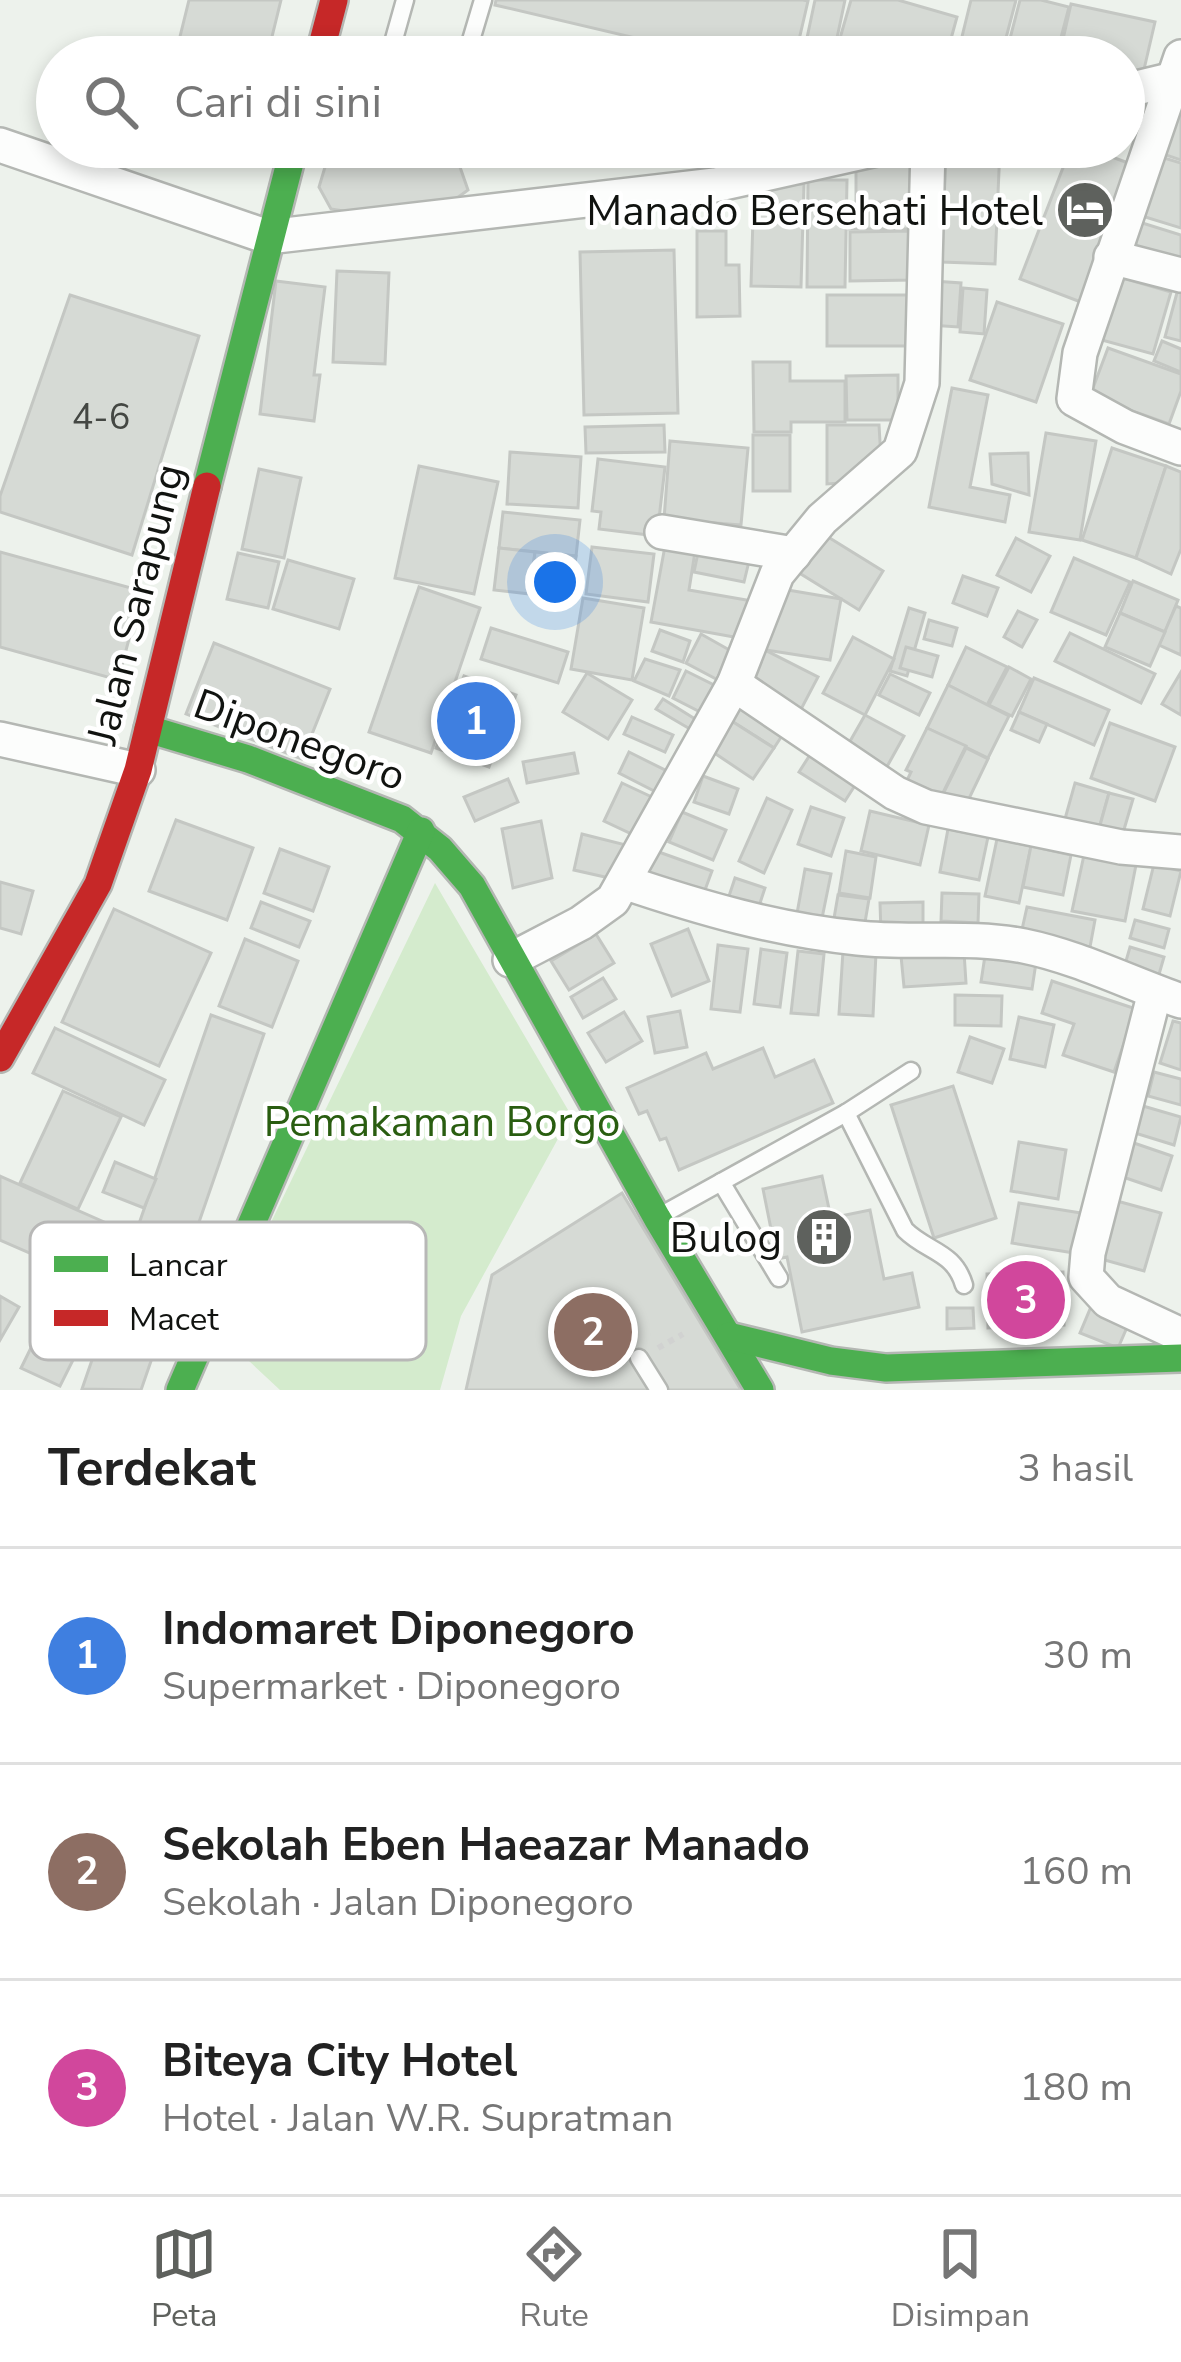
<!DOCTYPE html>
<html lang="id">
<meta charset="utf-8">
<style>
body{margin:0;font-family:"Nunito Sans",sans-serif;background:#f2f2f2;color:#222}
.you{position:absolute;left:555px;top:582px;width:42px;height:42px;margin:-30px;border:9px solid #fff;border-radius:50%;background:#1a73e8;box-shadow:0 0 0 18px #1a73e833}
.badge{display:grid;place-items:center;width:78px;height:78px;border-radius:50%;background:#5e615d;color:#fff;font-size:39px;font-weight:700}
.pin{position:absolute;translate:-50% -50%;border:6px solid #fff;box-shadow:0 3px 12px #0006}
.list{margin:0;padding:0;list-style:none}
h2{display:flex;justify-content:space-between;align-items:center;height:156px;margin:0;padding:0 48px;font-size:51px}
h2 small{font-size:39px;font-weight:400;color:#767676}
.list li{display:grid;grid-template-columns:78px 1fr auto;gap:36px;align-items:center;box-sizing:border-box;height:216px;padding:0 48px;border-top:3px solid #e0e0e0}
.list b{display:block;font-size:45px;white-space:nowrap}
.list p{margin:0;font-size:39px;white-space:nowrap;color:#767676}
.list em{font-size:39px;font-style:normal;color:#767676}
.icon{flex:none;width:66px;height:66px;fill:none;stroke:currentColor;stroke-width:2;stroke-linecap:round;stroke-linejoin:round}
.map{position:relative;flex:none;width:1181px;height:1390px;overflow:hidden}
.search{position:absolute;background:#fff;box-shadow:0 6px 18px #0003;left:36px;right:36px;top:36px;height:132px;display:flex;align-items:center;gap:30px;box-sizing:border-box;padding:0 42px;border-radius:66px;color:#767676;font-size:45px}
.sheet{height:804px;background:#fff}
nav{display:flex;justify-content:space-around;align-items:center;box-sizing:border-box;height:168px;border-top:3px solid #e0e0e0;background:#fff;font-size:33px;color:#767676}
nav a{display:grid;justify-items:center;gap:6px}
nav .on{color:#5e615d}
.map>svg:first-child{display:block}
.green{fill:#d4ebcd}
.building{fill:#d6dad5;stroke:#c4c7c3;stroke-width:3}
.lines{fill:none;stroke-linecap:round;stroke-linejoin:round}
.lane-casing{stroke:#b4b7b3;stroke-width:21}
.street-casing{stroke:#b4b7b3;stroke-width:38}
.fast-casing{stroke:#b4b7b3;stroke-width:32}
.jam-casing{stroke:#b4b7b3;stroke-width:32}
.path{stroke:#d1d2d1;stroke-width:6;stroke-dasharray:6 6;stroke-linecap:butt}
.lane{stroke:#fcfdfc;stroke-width:16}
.street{stroke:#fcfdfc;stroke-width:33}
.fast{stroke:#4caf50;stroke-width:27}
.jam{stroke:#c62828;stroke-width:27}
.labels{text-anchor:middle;stroke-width:9;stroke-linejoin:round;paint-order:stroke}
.number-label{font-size:36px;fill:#444743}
.poi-label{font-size:42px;fill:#111310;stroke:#fff;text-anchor:end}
.street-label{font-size:42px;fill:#111310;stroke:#fff}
.park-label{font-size:42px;fill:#295d10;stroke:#fff}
.key{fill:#fff;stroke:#b8b8b7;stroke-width:3}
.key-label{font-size:33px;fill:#111310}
</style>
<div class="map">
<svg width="1181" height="1390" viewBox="0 0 1181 1390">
<rect width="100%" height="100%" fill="#edf2ec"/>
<polygon class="green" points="435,883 571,1115 461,1316 440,1390 280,1390 218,1332"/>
<g class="building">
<polygon points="189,0 281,0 267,57 175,57"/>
<polygon points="496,0 803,0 808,1 795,57 716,57 495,5"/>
<polygon points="815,0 845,0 833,57 803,57"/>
<polygon points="851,0 898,0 957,17 946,57 853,57 836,52"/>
<polygon points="971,0 1016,0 1001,57 957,57"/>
<polygon points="1020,0 1041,0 1069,7 1056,57 1007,50"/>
<polygon points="1071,4 1155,22 1142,78 1124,85 1124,57 1059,57"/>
<polygon points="1181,95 1181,160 1163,154"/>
<polygon points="198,147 245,147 242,158"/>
<polygon points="331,147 453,147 468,190 453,201 356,213 331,209 319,187"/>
<polygon points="946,147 1000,147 995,264 942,262"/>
<polygon points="1071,147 1085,147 1139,167 1086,304 1020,279"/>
<polygon points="1161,157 1181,163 1181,228 1142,216"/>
<rect x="856" y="162" width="55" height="40"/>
<polygon points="808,180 847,180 845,287 807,287"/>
<polygon points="754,183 804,184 801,287 751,286"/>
<polygon points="849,204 910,204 911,229 849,229"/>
<polygon points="1136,221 1181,235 1181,262 1136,250"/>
<polygon points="697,231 726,231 726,265 739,265 740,316 697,317"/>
<polygon points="913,231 914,280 850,281 850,232"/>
<polygon points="674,250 678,413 584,415 580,252"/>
<polygon points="337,271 389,273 385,364 333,362"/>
<polygon points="1116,276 1171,292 1153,354 1098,339"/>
<polygon points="276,281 325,287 314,375 320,375 314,421 260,414"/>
<polygon points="933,281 961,283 958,327 930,325"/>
<polygon points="963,288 987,290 984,334 960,332"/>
<polygon points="1178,289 1181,290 1181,341 1165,337"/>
<polygon points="70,295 199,336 132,555 0,512 0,496"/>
<rect x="827" y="295" width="89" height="51"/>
<polygon points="997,302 1063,324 1036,402 970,380"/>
<polygon points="1162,341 1181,349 1181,372 1154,361"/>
<polygon points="1108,348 1181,374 1181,391 1169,424 1090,396"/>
<polygon points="753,362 790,362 790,381 845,381 845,422 791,422 791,432 754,432"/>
<polygon points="898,375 898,420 847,420 846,376"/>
<polygon points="952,388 988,395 970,487 1010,495 1005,522 929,507"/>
<polygon points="664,425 665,452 586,453 585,427"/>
<polygon points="827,425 879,425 881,459 854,482 827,484"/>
<polygon points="1046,433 1096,441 1080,540 1029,532"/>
<rect x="753" y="435" width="37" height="56"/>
<polygon points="670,441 748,448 741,525 664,519"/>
<polygon points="1112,448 1166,466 1136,558 1082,540"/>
<polygon points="510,452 581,457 578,508 507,504"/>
<polygon points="1028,453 1029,495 992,484 990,454"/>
<polygon points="598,459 665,467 657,536 599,529 601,512 592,511"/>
<polygon points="419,466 498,482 474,594 395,578"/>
<polygon points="1166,466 1181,472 1181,549 1171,574 1136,558"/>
<polygon points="259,469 301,478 284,558 242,549"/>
<polygon points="503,512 580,520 576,556 499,548"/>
<polygon points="820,532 883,571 859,610 796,571"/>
<polygon points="1016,538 1050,556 1031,592 997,575"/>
<polygon points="700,543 751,553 744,582 694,572"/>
<polygon points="665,546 695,552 689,590 752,601 745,639 651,622"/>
<polygon points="592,547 654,554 648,602 586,594"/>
<polygon points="499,548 535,552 530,594 494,590"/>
<polygon points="0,552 142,591 118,680 0,647"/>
<polygon points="535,552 576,556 571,599 530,594"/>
<polygon points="238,553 279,562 268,608 227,599"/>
<polygon points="1074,558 1130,582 1106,635 1051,612"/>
<polygon points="288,560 354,579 339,629 273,609"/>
<polygon points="963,576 998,588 987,616 953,603"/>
<polygon points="1133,581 1178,600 1165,632 1120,613"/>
<polygon points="419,587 480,608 431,753 369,732"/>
<polygon points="776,588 841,599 830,660 766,650"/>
<polygon points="583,598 644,608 632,680 571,669"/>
<polygon points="1176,606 1181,608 1181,655 1159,645"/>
<polygon points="909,608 925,613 907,676 890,671"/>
<polygon points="1018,611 1037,620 1022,647 1004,637"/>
<polygon points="1120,613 1165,632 1150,666 1105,647"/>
<polygon points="929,620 957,628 952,646 924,639"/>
<polygon points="491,628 568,652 558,683 481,659"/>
<polygon points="660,630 690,641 683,662 652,651"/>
<polygon points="1070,633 1155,674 1141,703 1055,661"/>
<polygon points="701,634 733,652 718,680 686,663"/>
<polygon points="853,637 894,659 865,715 823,693"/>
<polygon points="214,643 330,689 302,759 186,714"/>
<polygon points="906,647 938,656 932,677 900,668"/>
<polygon points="966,647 1007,667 987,705 948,685"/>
<polygon points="761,648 818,677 798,715 741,685"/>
<polygon points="645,659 680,670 669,696 634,681"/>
<polygon points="1009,667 1031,679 1012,716 989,705"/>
<polygon points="686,671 722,689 708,716 673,698"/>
<polygon points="1181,672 1181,715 1162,704"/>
<polygon points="587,673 632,700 608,739 563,712"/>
<polygon points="890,674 930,693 919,715 879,695"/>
<polygon points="464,676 516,695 489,767 436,748"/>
<polygon points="1034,678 1109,710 1094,745 1019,712"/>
<polygon points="948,685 1009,716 988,758 927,728"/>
<polygon points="663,699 700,722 695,732 656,709"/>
<polygon points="743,700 787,728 774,748 730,720"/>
<polygon points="1019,712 1047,724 1039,742 1011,730"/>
<polygon points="865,715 904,736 884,772 845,750"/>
<polygon points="632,717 673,735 665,752 624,734"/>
<polygon points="730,720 774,748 753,779 710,750"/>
<polygon points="1110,723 1175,747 1155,801 1091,778"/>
<polygon points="927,728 966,746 936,807 902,791 911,772 906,770"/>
<polygon points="815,747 861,776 845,801 799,772"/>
<polygon points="966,748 988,759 964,809 941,798"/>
<polygon points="629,752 671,773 660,794 619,773"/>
<polygon points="574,753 578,773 527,783 523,762"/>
<polygon points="703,776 738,789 729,814 694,802"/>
<polygon points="508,779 518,802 475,821 464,797"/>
<polygon points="622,783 656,799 638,837 604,821"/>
<polygon points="1075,783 1109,793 1097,836 1063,826"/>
<polygon points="1109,793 1133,799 1120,843 1097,836"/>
<polygon points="767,798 792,810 764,873 739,861"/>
<polygon points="811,807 844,818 831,856 798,844"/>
<polygon points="870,811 929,825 920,865 861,851"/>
<polygon points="682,812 726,830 713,860 669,842"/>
<polygon points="176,820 253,848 227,920 149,891"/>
<polygon points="541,821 552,878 513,888 502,829"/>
<polygon points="948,829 988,837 979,880 940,872"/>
<polygon points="582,834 626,845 618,880 574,870"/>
<polygon points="997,839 1031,846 1019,903 985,896"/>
<polygon points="1031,846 1071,855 1063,895 1023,887"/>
<polygon points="280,849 329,867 313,911 264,893"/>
<polygon points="656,851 712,871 702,898 646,878"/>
<polygon points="846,851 876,857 870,898 839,893"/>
<polygon points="1084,855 1136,865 1125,921 1072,911"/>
<polygon points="1154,864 1181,871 1170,916 1143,909"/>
<polygon points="805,869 831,874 821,923 796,919"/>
<polygon points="735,878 765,888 757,912 727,902"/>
<polygon points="0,882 33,891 21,934 0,928"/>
<polygon points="942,893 979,894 978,923 941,921"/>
<polygon points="838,895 869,899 864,928 833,924"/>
<polygon points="261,902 310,921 299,947 251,928"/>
<polygon points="923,902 923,931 881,933 880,903"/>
<polygon points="1027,907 1095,920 1090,947 1021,934"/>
<polygon points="114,909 211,953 159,1066 62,1022"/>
<polygon points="1135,920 1169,929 1164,948 1130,938"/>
<polygon points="688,929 709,981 672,996 651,944"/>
<polygon points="596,934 614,963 569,990 551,961"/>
<polygon points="245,939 298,961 272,1027 219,1006"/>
<polygon points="718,945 748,949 740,1012 711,1009"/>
<polygon points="1130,947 1164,957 1158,978 1124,968"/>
<polygon points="761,949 787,953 780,1007 754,1004"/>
<polygon points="986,949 1037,956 1032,989 981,982"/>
<polygon points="798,951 824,954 818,1015 791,1013"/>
<polygon points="843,951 876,953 873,1016 839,1014"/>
<polygon points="964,952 966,983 904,987 901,956"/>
<polygon points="603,978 616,999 583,1018 571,997"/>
<polygon points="1052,981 1136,1009 1114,1072 1063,1055 1074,1024 1042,1013"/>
<polygon points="955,995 1002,996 1001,1026 955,1025"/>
<polygon points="680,1011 687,1047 655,1053 648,1017"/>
<polygon points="624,1012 642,1041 606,1062 588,1033"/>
<polygon points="211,1015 264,1034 141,1390 82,1389"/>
<polygon points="1019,1017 1054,1025 1045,1067 1010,1059"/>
<polygon points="1173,1021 1181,1023 1181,1070 1160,1063"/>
<polygon points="55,1028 165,1080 144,1125 33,1073"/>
<polygon points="970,1037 1004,1049 992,1083 958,1072"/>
<polygon points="763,1048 775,1077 814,1060 833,1103 679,1170 666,1138 660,1140 647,1111 639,1114 627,1088 706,1053 713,1069"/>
<polygon points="1154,1072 1181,1079 1181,1105 1148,1096"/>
<polygon points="953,1086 996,1218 934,1238 891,1105"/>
<polygon points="63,1091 121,1117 78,1209 20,1183"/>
<polygon points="1143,1106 1181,1117 1174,1145 1135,1133"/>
<polygon points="1019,1142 1066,1150 1058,1199 1011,1191"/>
<polygon points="1131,1142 1172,1156 1161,1190 1120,1176"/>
<polygon points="115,1162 156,1179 144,1208 103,1192"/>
<polygon points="0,1176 104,1222 80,1275 0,1240"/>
<polygon points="822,1176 831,1218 870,1210 884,1279 912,1273 919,1307 802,1332 787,1257 777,1259 763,1189"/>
<polygon points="622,1193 741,1390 466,1390 492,1275"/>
<polygon points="1117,1201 1161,1213 1144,1271 1101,1259"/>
<polygon points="1019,1203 1081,1213 1074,1253 1012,1243"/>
<polygon points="1063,1272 1064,1325 988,1328 987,1274"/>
<polygon points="0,1296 19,1307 0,1340"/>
<polygon points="1093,1302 1131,1318 1118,1348 1080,1333"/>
<polygon points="52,1305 91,1324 60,1386 21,1368"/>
<polygon points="947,1308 973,1308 974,1328 947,1329"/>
</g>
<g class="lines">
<defs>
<g id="lane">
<polyline points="389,57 405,0"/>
<polyline points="466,57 483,0"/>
<path d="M846 1113 905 1230C927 1252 954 1251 964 1285"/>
<polyline points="721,1182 779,1278"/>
<polyline points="658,1217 846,1113 911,1071"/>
<polyline points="639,1358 659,1390"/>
</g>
<g id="street">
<polyline points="1181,57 1080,353 1074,399 1125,427 1181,448"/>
<polyline points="1124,91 1174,79"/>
<polyline points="0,145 268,237 715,185 886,147"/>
<polyline points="1111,257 1181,275"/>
<polyline points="662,532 794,554"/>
<polyline points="734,684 895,793 926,807 1121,847 1181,852"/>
<polyline points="0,739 138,770"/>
<path d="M624 882C701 908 777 930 858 938 913 944 970 935 1024 946 1078 957 1129 983 1181 1001"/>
<polyline points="510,960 581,923 613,900 734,684 777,574 822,519 900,451 922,383 928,147"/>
<polyline points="1155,992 1088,1253 1086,1277 1108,1301 1181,1335"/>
</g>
<g id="fast">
<polyline points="207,486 294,147"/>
<polyline points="148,729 248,759 402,819 440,849 472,886 657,1218 760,1390"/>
<polyline points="729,1336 831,1361 886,1368 1181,1358"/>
<polyline points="180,1390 421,831"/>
</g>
<g id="jam">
<polyline points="319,57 334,0"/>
<polyline points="0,1058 98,884 138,770 207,486"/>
</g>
</defs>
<use href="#lane" class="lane-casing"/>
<use href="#street" class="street-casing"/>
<use href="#fast" class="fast-casing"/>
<use href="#jam" class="jam-casing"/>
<polyline class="path" points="658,1348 683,1334"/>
<use href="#lane" class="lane"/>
<use href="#street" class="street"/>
<use href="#fast" class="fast"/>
<use href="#jam" class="jam"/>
</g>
<defs>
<symbol id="hotel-disc" viewBox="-11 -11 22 22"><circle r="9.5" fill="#5e615d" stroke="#fff"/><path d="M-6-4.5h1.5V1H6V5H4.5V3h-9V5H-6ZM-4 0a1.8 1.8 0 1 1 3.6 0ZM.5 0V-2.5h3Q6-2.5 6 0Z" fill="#fff"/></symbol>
<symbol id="building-disc" viewBox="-11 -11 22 22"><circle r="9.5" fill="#5e615d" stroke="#fff"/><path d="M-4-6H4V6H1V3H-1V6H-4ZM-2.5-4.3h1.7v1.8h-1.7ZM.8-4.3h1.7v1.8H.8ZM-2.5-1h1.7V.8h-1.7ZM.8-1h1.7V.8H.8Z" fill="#fff"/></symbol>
</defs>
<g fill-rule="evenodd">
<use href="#hotel-disc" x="1052" y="177" width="66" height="66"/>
<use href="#building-disc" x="791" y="1204" width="66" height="66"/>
</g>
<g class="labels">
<g class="number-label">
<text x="101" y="429">4-6</text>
</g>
<g class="poi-label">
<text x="1043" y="225">Manado Bersehati Hotel</text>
<text x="782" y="1252">Bulog</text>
</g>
<g class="street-label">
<text transform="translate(135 604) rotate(-76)" y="15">Jalan Sarapung</text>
<text transform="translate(300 739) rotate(20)" y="15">Diponegoro</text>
</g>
<g class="park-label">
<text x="442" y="1136">Pemakaman Borgo</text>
</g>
</g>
<rect x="30" y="1222" width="396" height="138" rx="18" class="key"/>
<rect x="54" y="1256" width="54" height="16" fill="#4caf50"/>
<rect x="54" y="1310" width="54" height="16" fill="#c62828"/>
<g class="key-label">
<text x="129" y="1276">Lancar</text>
<text x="129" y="1330">Macet</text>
</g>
</svg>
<div class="you"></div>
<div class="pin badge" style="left:476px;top:721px;background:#3f7fe0">1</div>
<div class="pin badge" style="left:593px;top:1332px;background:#8d6e63">2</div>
<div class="pin badge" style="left:1026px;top:1300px;background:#d1479c">3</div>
<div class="search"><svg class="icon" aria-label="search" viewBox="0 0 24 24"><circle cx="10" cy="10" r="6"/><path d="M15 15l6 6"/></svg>Cari di sini</div>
</div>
<section class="sheet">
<h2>Terdekat<small>3 hasil</small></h2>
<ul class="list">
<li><span class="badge" style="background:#3f7fe0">1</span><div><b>Indomaret Diponegoro</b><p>Supermarket · Diponegoro</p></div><em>30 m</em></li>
<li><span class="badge" style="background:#8d6e63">2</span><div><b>Sekolah Eben Haeazar Manado</b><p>Sekolah · Jalan Diponegoro</p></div><em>160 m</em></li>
<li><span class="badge" style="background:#d1479c">3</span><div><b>Biteya City Hotel</b><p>Hotel · Jalan W.R. Supratman</p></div><em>180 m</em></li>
</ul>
</section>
<nav>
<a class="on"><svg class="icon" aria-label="map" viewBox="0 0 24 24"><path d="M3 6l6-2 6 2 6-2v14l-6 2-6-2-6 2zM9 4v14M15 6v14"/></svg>Peta</a>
<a><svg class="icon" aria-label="directions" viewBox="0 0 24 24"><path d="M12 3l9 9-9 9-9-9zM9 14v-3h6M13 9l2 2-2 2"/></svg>Rute</a>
<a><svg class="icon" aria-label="saved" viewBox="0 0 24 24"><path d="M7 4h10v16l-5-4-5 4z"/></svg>Disimpan</a>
</nav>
